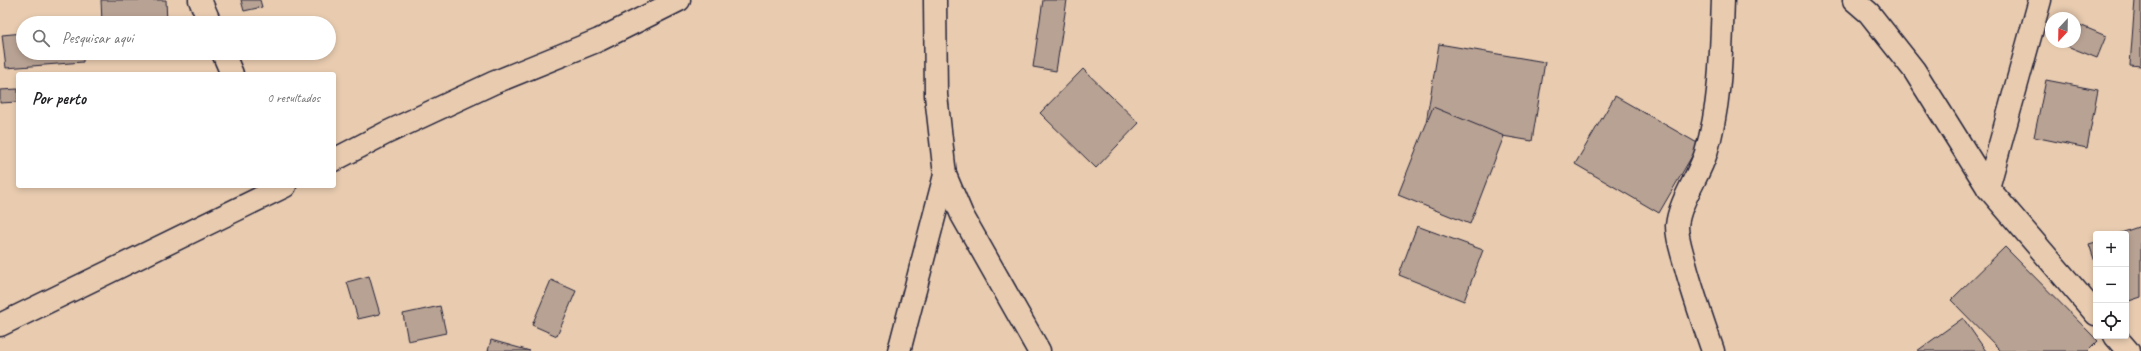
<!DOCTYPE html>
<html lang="pt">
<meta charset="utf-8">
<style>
body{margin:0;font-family:Caveat,sans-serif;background:#f6f6f6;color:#202124}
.controls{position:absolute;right:12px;bottom:12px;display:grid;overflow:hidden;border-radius:4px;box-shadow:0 2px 6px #0003}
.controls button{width:36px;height:36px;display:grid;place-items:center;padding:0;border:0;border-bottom:1px solid #e0e0e0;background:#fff;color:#202124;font:20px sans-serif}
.compass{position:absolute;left:2045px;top:12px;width:36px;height:36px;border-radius:50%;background:#fff;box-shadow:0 2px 6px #0003;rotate:202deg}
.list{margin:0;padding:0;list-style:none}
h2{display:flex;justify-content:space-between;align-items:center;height:52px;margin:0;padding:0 16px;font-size:17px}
h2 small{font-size:13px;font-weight:400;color:#757577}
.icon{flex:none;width:22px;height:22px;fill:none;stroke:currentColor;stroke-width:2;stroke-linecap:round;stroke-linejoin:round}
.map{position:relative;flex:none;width:2141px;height:351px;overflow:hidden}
.search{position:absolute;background:#fff;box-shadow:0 2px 6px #0003;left:16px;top:16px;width:320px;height:44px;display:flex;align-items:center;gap:10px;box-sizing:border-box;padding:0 14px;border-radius:22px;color:#757577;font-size:15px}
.panel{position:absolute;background:#fff;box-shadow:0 2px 6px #0003;left:16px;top:72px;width:320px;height:116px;border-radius:4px}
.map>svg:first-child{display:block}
.building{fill:#b8a293;stroke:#22223b}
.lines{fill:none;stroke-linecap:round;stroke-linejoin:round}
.street-casing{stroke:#22223b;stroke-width:25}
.secondary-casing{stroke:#22223b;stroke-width:25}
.street{stroke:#e9ccb0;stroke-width:22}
.secondary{stroke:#e9ccb0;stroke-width:22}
</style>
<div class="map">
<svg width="2141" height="351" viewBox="0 0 2141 351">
<rect width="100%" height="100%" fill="#e9ccb0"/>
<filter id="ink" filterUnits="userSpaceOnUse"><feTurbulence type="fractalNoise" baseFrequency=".025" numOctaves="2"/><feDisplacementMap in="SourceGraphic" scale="8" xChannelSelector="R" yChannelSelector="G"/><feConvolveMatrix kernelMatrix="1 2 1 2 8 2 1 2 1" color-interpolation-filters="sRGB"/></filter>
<g filter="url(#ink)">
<g class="building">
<polygon points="101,0 166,0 167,23 102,23"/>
<polygon points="241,0 260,0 262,7 244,11"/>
<polygon points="1043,0 1067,0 1056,71 1033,67"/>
<polygon points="2135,0 2141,0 2141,66 2130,65"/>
<polygon points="2075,23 2106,36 2097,58 2057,42 2075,42"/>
<polygon points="23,33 23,53 83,53 83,62 6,68 2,35"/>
<polygon points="1439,44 1545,62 1532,141 1426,123"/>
<polygon points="1083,69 1139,123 1096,168 1040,113"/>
<polygon points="2046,80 2098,90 2087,148 2034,137"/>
<polygon points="18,89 18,102 0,103 0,90"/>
<polygon points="1615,96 1699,144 1659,213 1575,164"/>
<polygon points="1433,107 1504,136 1470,224 1398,195"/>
<polygon points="1417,226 1483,250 1464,301 1399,275"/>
<polygon points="2141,226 2141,297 2126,302 2126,234 2118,234"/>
<polygon points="2096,242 2096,265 2089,244"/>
<polygon points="2005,247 2098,341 2088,351 2001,351 1951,300"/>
<polygon points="369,276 380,314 358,319 347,282"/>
<polygon points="551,280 576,291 557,336 532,325"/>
<polygon points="440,306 446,333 408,341 403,314"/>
<polygon points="1963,318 1986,351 1917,351"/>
<polygon points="491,340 530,351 488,351"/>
</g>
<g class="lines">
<defs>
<g id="street">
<polyline points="200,0 210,23"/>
<polyline points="935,0 936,95 945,175 962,215 1039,351"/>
<polyline points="1854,0 1869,13 1914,70 1988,188 2096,314"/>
<polyline points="223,53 232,74"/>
<polyline points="1988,188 2040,0"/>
<polyline points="2115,336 2128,351"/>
<polyline points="899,351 945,175"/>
<path d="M1713 351C1703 322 1693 294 1685 264 1682 252 1677 239 1677 226 1679 202 1699 176 1706 153 1721 103 1721 52 1723 0"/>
</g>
<g id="secondary">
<polyline points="334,160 386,133 493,83 599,40 679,0"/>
<polyline points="0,325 285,186"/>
</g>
</defs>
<use href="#street" class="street-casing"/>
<use href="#secondary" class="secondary-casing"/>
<use href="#street" class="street"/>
<use href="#secondary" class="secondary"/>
</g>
</g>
</svg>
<div class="controls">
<button>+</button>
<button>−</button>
<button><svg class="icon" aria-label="locate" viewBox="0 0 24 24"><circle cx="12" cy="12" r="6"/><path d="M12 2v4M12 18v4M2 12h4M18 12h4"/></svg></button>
</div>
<svg class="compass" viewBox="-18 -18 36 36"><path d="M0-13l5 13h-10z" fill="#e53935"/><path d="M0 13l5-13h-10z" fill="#757577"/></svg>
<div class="search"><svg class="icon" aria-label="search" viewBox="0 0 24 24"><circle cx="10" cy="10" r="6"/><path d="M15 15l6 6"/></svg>Pesquisar aqui</div>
<section class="panel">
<h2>Por perto<small>0 resultados</small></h2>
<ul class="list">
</ul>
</section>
</div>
